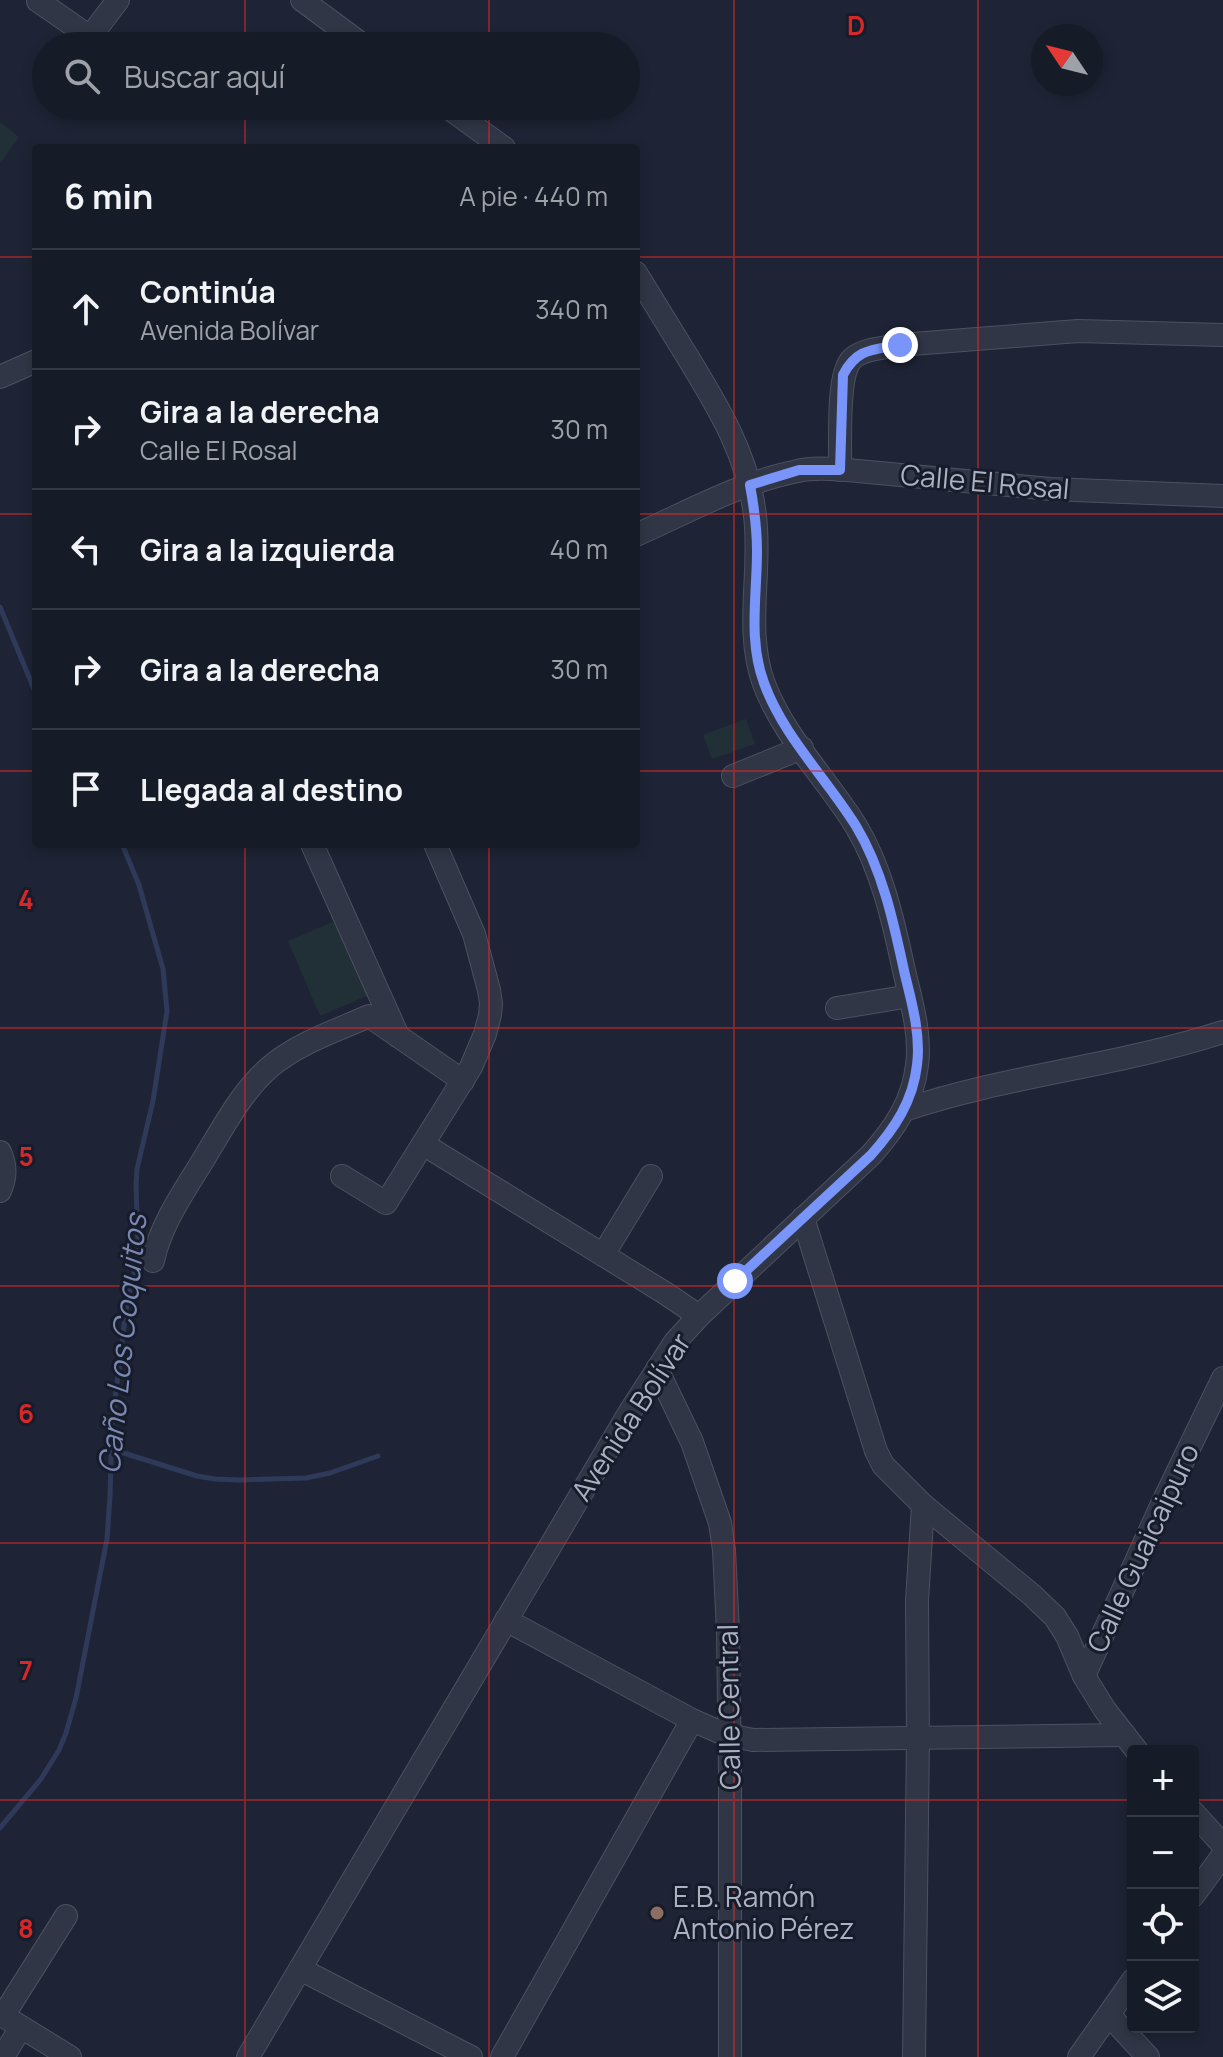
<!DOCTYPE html>
<html lang="es">
<meta charset="utf-8">
<style>
body{margin:0;font-family:Manrope,sans-serif;background:#1f2430;color:#f1f3f6}
.controls{position:absolute;right:24px;bottom:24px;display:grid;overflow:hidden;border-radius:8px;box-shadow:0 4px 12px #0003}
.controls button{width:72px;height:72px;display:grid;place-items:center;padding:0;border:0;border-bottom:2px solid #353945;background:#161b28;color:#f1f3f6;font:40px sans-serif}
.compass{position:absolute;left:1031px;top:24px;width:72px;height:72px;border-radius:50%;background:#161b28;box-shadow:0 4px 12px #0003;rotate:305deg}
.stop{position:absolute;width:24px;height:24px;margin:-18px;border:6px solid #7a95fa;border-radius:50%;background:#fff}
.stop.end{background:#7a95fa;border-color:#fff;box-shadow:0 2px 8px #0008}
.list{margin:0;padding:0;list-style:none}
h2{display:flex;justify-content:space-between;align-items:center;height:104px;margin:0;padding:0 32px;font-size:34px}
h2 small{font-size:26px;font-weight:400;color:#9ea1a8}
.list li{display:grid;grid-template-columns:52px 1fr auto;gap:24px;align-items:center;box-sizing:border-box;height:120px;padding:0 32px;border-top:2px solid #353945}
.list b{display:block;font-size:30px;white-space:nowrap}
.list p{margin:0;font-size:26px;white-space:nowrap;color:#9ea1a8}
.list em{font-size:26px;font-style:normal;color:#9ea1a8}
.icon{flex:none;width:44px;height:44px;fill:none;stroke:currentColor;stroke-width:2;stroke-linecap:round;stroke-linejoin:round}
.map{position:relative;flex:none;width:1223px;height:2057px;overflow:hidden}
.search{position:absolute;background:#161b28;box-shadow:0 4px 12px #0003;left:32px;top:32px;width:608px;height:88px;display:flex;align-items:center;gap:20px;box-sizing:border-box;padding:0 28px;border-radius:44px;color:#9ea1a8;font-size:30px}
.panel{position:absolute;background:#161b28;box-shadow:0 4px 12px #0003;left:32px;top:144px;width:608px;height:704px;border-radius:8px}
.map>svg:first-child{display:block}
.grass{fill:#203036}
.lines{fill:none;stroke-linecap:round;stroke-linejoin:round}
.stream{stroke:#2f3a5b;stroke-width:5}
.minor-casing{stroke:#4c5161;stroke-width:24}
.minor{stroke:#313646;stroke-width:22}
.route{stroke:#7a95fa;stroke-width:10}
.grid{fill:none;stroke:#d62828;stroke-width:2;stroke-opacity:0.55}
.education-dot{fill:#8d6e63;stroke:#171c2a;stroke-width:3}
.labels{text-anchor:middle;stroke-width:6;stroke-linejoin:round;paint-order:stroke}
.street-label{font-size:28px;fill:#abb0c3;stroke:#171c2a}
.poi-label{font-size:28px;fill:#abb0c3;stroke:#171c2a;text-anchor:start}
.water-label{font-size:30px;font-style:italic;fill:#7a88b2;stroke:#171c2a}
.grid-label{font-size:26px;text-anchor:middle;font-weight:bold;fill:#d62828;stroke:#171c2a;stroke-width:6;stroke-linejoin:round;paint-order:stroke}
</style>
<div class="map">
<svg width="1223" height="2057" viewBox="0 0 1223 2057">
<rect width="100%" height="100%" fill="#1e2435"/>
<g class="grass">
<polygon points="0,122 19,137 0,163"/>
<polygon points="746,719 755,744 712,759 703,735"/>
<polygon points="337,920 369,995 320,1016 288,941"/>
</g>
<g class="lines">
<g class="stream">
<polyline points="0,607 36,694"/>
<polyline points="111,1449 197,1476 215,1479 239,1480 306,1478 330,1473 378,1456"/>
<polyline points="0,1828 41,1779 59,1750 66,1733 76,1698 107,1539 110,1496 112,1424 127,1302 134,1274 138,1245 136,1185 137,1169 153,1101 167,1011 163,969 139,885 122,844"/>
</g>
<defs>
<g id="minor">
<polyline points="302,0 364,46"/>
<polyline points="38,1 90,37 118,0"/>
<polyline points="446,106 504,148"/>
<polyline points="0,377 36,361"/>
<path d="M840 470C841 445 836 375 852 359 864 348 885 348 900 345L1078 331 1223 335"/>
<path d="M636 535C688 512 741 482 798 471 814 467 831 469 847 470L1051 489 1223 496"/>
<polyline points="733,776 802,748"/>
<polyline points="312,844 398,1036"/>
<polyline points="837,1008 910,996"/>
<path d="M904 1110C1008 1075 1119 1066 1223 1032"/>
<polyline points="423,1144 665,1293 699,1316"/>
<path d="M0 1152C6 1166 6 1177 0 1191"/>
<polyline points="342,1176 386,1203 471,1067 485,1034 490,1015 491,1003 489,990 474,934 435,844"/>
<polyline points="803,1218 876,1451 883,1465 923,1505 1032,1595 1055,1617 1067,1636 1084,1676 1105,1710 1137,1751"/>
<polyline points="603,1255 651,1176"/>
<path d="M153 1261C161 1223 185 1190 205 1157 224 1126 242 1091 270 1067 298 1043 336 1031 369 1016L463 1081"/>
<polyline points="657,1369 692,1442 720,1523 724,1550 728,1632 730,1773 730,2057"/>
<polyline points="506,1620 692,1720 724,1734 753,1740 1125,1735"/>
<polyline points="1084,1676 1162,1504 1223,1378"/>
<polyline points="1193,1812 1223,1845"/>
<polyline points="1193,1896 1223,1855"/>
<polyline points="300,1969 471,2057"/>
<polyline points="0,2014 70,2057"/>
<polyline points="1109,2015 1148,2057"/>
<polyline points="3,2016 66,1916"/>
<polyline points="3,2057 21,2027"/>
<path d="M248 2057 629 1413 675 1342 699 1316 871 1155C895 1128 913 1101 917 1065 921 1036 912 1004 905 975 894 925 883 871 856 826 827 779 784 737 764 684 744 630 762 572 755 516 749 457 717 405 687 356 670 328 653 301 636 273"/>
<polyline points="502,2057 692,1720"/>
<polyline points="914,2057 918,1738 917,1601 923,1505"/>
<polyline points="1079,2057 1133,1980"/>
</g>
</defs>
<use href="#minor" class="minor-casing"/>
<use href="#minor" class="minor"/>
</g>
<g class="lines">
<path class="route" d="M735 1281 871 1155C895 1128 913 1101 917 1065 921 1036 912 1003 905 975 894 924 883 871 856 826 827 779 783 736 764 683 748 640 757 596 757 551 757 529 754 507 750 485L799 470H840L843 375C857 348 873 350 900 345"/>
</g>
<path class="grid" d="M245 0V46M489 0V46M734 0V2057M978 0V2057M245 106V148M489 106V148M0 257H36M636 257H1223M0 514H36M636 514H1223M0 771H36M636 771H1223M245 844V2057M489 844V2057M0 1028H1223M0 1286H1223M0 1543H1223M0 1800H1133M1193 1800H1223"/>
<circle class="education-dot" cx="657" cy="1913" r="8"/>
<g class="labels">
<g class="street-label">
<text transform="translate(985 482) rotate(5)" y="10">Calle El Rosal</text>
<text transform="translate(631 1417) rotate(-57)" y="10">Avenida Bolívar</text>
<text transform="translate(1143 1548) rotate(-65)" y="10">Calle Guaicaipuro</text>
<text transform="translate(729 1707) rotate(-91)" y="10">Calle Central</text>
</g>
<g class="poi-label">
<text x="673" y="1907">E.B. Ramón<tspan x="673" dy="32">Antonio Pérez</tspan></text>
</g>
<g class="water-label">
<text transform="translate(123 1344) rotate(-84)" y="10">Caño Los Coquitos</text>
</g>
</g>
<g class="grid-label">
<text x="856" y="35">D</text>
<text x="26" y="909">4</text>
<text x="26" y="1166">5</text>
<text x="26" y="1423">6</text>
<text x="26" y="1680">7</text>
<text x="26" y="1938">8</text>
</g>
</svg>
<div class="controls">
<button>+</button>
<button>−</button>
<button><svg class="icon" aria-label="locate" viewBox="0 0 24 24"><circle cx="12" cy="12" r="6"/><path d="M12 2v4M12 18v4M2 12h4M18 12h4"/></svg></button>
<button><svg class="icon" aria-label="layers" viewBox="0 0 24 24"><path d="M12 4l9 5-9 5-9-5zM3 14l9 5 9-5"/></svg></button>
</div>
<svg class="compass" viewBox="-18 -18 36 36"><path d="M0-13l5 13h-10z" fill="#e53935"/><path d="M0 13l5-13h-10z" fill="#9ea1a8"/></svg>
<div class="stop" style="left:735px;top:1281px"></div>
<div class="stop end" style="left:900px;top:345px"></div>
<div class="search"><svg class="icon" aria-label="search" viewBox="0 0 24 24"><circle cx="10" cy="10" r="6"/><path d="M15 15l6 6"/></svg>Buscar aquí</div>
<section class="panel">
<h2>6 min<small>A pie · 440 m</small></h2>
<ul class="list">
<li><svg class="icon" aria-label="ahead" viewBox="0 0 24 24"><path d="M12 20V5M6 11l6-6 6 6"/></svg><div><b>Continúa</b><p>Avenida Bolívar</p></div><em>340 m</em></li>
<li><svg class="icon" aria-label="right" viewBox="0 0 24 24"><path d="M7 20v-9h11M14 6l5 5-5 5"/></svg><div><b>Gira a la derecha</b><p>Calle El Rosal</p></div><em>30 m</em></li>
<li><svg class="icon" aria-label="left" viewBox="0 0 24 24"><path d="M17 20v-9H6M10 6l-5 5 5 5"/></svg><div><b>Gira a la izquierda</b></div><em>40 m</em></li>
<li><svg class="icon" aria-label="right" viewBox="0 0 24 24"><path d="M7 20v-9h11M14 6l5 5-5 5"/></svg><div><b>Gira a la derecha</b></div><em>30 m</em></li>
<li><svg class="icon" aria-label="arrive" viewBox="0 0 24 24"><path d="M6 21V4h12l-3 4 3 4H6"/></svg><div><b>Llegada al destino</b></div></li>
</ul>
</section>
</div>
